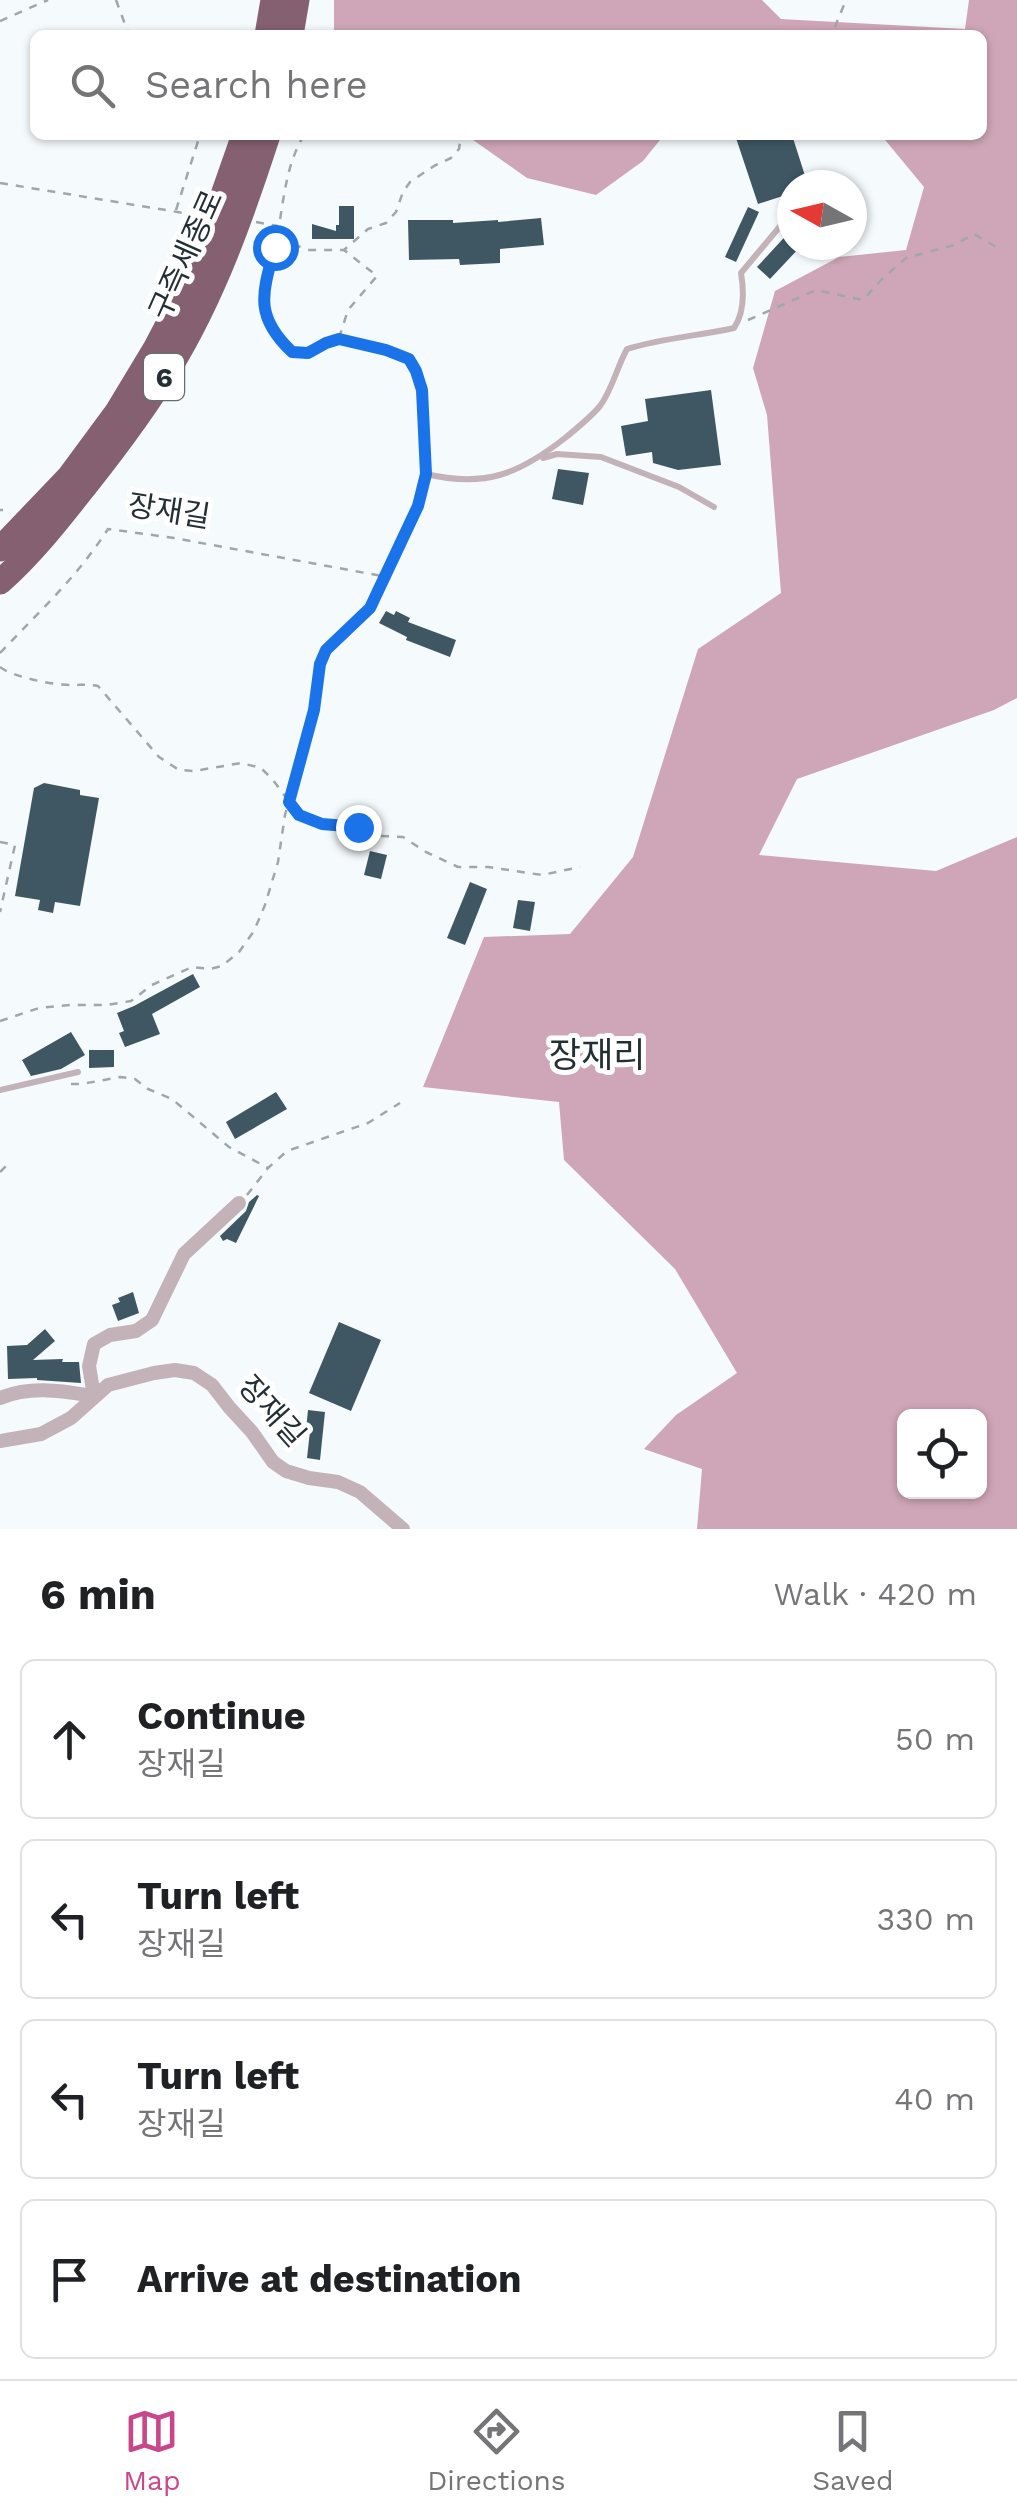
<!DOCTYPE html>
<meta charset="utf-8">
<style>
body{margin:0;font-family:"Work Sans","Noto Sans KR",sans-serif;background:#f6f6f6;color:#202124}
.controls{position:absolute;right:30px;bottom:30px;display:grid;overflow:hidden;border-radius:15px;box-shadow:0 2px 8px #0004}
.controls button{width:90px;height:90px;display:grid;place-items:center;padding:0;border:0;border-bottom:2px solid #e0e0e0;background:#fff;color:#202124;font:50px sans-serif}
.compass{position:absolute;left:777px;top:170px;width:90px;height:90px;border-radius:50%;background:#fff;box-shadow:0 2px 8px #0004;rotate:278deg}
.stop{position:absolute;width:30px;height:30px;margin:-22px;border:8px solid #1a73e8;border-radius:50%;background:#fff}
.stop.end{background:#1a73e8;border-color:#fff;box-shadow:0 2px 10px #0008}
.list{margin:0;padding:0;list-style:none}
h2{display:flex;justify-content:space-between;align-items:center;height:130px;margin:0;padding:0 40px;font-size:42px}
h2 small{font-size:32px;font-weight:400;color:#757577}
.list li{display:grid;grid-template-columns:65px 1fr auto;gap:30px;align-items:center;box-sizing:border-box;height:160px;margin:0 20px 20px;padding:0 20px;border:2px solid #e0e0e0;border-radius:15px}
.list b{display:block;font-size:38px;white-space:nowrap}
.list p{margin:0;font-size:32px;white-space:nowrap;color:#757577}
.list em{font-size:32px;font-style:normal;color:#757577}
.icon{flex:none;width:55px;height:55px;fill:none;stroke:currentColor;stroke-width:2;stroke-linecap:round;stroke-linejoin:round}
.map{position:relative;flex:none;width:1017px;height:1529px;overflow:hidden}
.search{position:absolute;background:#fff;box-shadow:0 2px 8px #0004;left:30px;right:30px;top:30px;height:110px;display:flex;align-items:center;gap:25px;box-sizing:border-box;padding:0 35px;border-radius:15px;color:#757577;font-size:38px}
.sheet{height:850px;background:#fff}
nav{display:flex;justify-content:space-around;align-items:center;box-sizing:border-box;height:140px;border-top:2px solid #e0e0e0;background:#fff;font-size:28px;color:#757577}
nav a{display:grid;justify-items:center;gap:5px}
nav .on{color:#ca468b}
.map>svg:first-child{display:block}
.forest{fill:#cfa6b7;fill-rule:evenodd}
.building{fill:#3e5763}
.lines{fill:none;stroke-linecap:round;stroke-linejoin:round}
.path{stroke:#a0a7ab;stroke-width:2.5;stroke-dasharray:8 8;stroke-linecap:butt}
.lane{stroke:#c4b2b9;stroke-width:6}
.street{stroke:#c4b2b9;stroke-width:14}
.highway{stroke:#856070;stroke-width:25}
.route{stroke:#1a73e8;stroke-width:12}
.labels{text-anchor:middle;stroke-width:10;stroke-linejoin:round;paint-order:stroke}
.shield{fill:#fff;stroke:#666d71;stroke-width:2.5}
.shield-label{font-size:28px;font-weight:bold;fill:#242f34}
.street-label{font-size:30px;fill:#242f34;stroke:#fff}
.quarter-label{font-size:35px;fill:#242f34;stroke:#fff}
</style>
<div class="map">
<svg width="1017" height="1529" viewBox="0 0 1017 1529">
<rect width="100%" height="100%" fill="#f5fafd"/>
<g class="forest">
<path d="M334 0H762L781 19 965 29 969 0H1017V698L994 710 797 779 759 855 936 871 1017 837V1529H697L702 1469 644 1449 676 1415 737 1373 675 1269 564 1160 559 1102 423 1087 484 937 570 934 633 857 698 649 781 593 767 415 753 368 775 291 839 257 906 250 924 187 881 135H982V35H334ZM980 1416V1492H904V1416Z"/>
<polygon points="466,135 664,135 643,161 596,195 527,178"/>
</g>
<g class="building">
<polygon points="735,135 792,135 808,185 792,185 792,193 758,204"/>
<polygon points="339,206 354,206 354,239 312,239 312,224 336,231 336,225 339,225"/>
<polygon points="748,207 759,212 736,262 725,257"/>
<polygon points="541,218 544,245 500,249 500,263 460,265 459,259 409,260 408,220 453,220 453,223 498,220 498,222"/>
<polygon points="792,229 792,245 802,245 770,279 757,267"/>
<polygon points="711,390 721,465 678,470 653,463 652,452 626,456 621,426 648,421 645,399"/>
<polygon points="558,469 589,473 583,505 552,499"/>
<polygon points="386,611 394,615 396,611 410,618 408,622 456,640 450,657 406,640 407,637 379,623"/>
<polygon points="44,783 80,790 80,795 99,798 80,906 55,902 53,913 38,910 40,900 15,896 34,788"/>
<polygon points="370,851 387,855 381,879 364,875"/>
<polygon points="470,882 487,889 465,945 447,938"/>
<polygon points="518,900 535,902 530,931 513,928"/>
<polygon points="193,974 200,987 152,1014 160,1034 125,1047 119,1033 124,1031 117,1013 134,1006"/>
<polygon points="71,1032 85,1055 61,1069 31,1076 22,1060"/>
<polygon points="89,1050 114,1050 114,1067 89,1068"/>
<polygon points="276,1092 287,1109 235,1139 226,1122"/>
<polygon points="257,1195 259,1196 236,1243 227,1239 223,1241 220,1236 246,1211 249,1202"/>
<polygon points="133,1292 139,1313 118,1321 112,1305 120,1302 118,1298"/>
<polygon points="339,1322 381,1340 351,1411 309,1393"/>
<polygon points="45,1329 55,1341 33,1360 63,1359 62,1362 79,1362 81,1383 37,1380 37,1378 8,1379 7,1346 27,1345"/>
<polygon points="308,1410 325,1412 320,1460 307,1458 310,1431 306,1430"/>
</g>
<g class="lines">
<g class="path">
<polyline points="116,0 129,35"/>
<polyline points="0,21 48,0"/>
<polyline points="780,34 782,35"/>
<polyline points="821,35 834,29 846,0"/>
<path d="M304 135C286 165 284 198 278 232 272 259 260 286 266 315 270 331 281 341 292 352L308 353 326 343 339 339 386 350 409 359 416 371 422 390 426 464"/>
<polyline points="0,183 196,215"/>
<polyline points="176,210 200,135"/>
<polyline points="256,222 278,226"/>
<polyline points="278,239 309,250 344,250 368,229 386,223 396,212 403,192 410,182 434,166 451,158 459,149 461,135"/>
<polyline points="748,320 816,290 863,300 882,279 906,258 954,245 974,234 998,248"/>
<polyline points="339,338 348,310 377,276 344,250"/>
<polyline points="0,510 3,510"/>
<path d="M0 653C39 612 77 577 108 529L174 538 382 576"/>
<path d="M0 667C12 677 57 686 73 685 83 685 88 684 98 686L159 757 179 770 194 771 241 763 261 768 273 780 299 815 322 824 358 827 381 836 403 837 426 852 458 867H488L542 875 580 867"/>
<polyline points="0,842 15,845 0,912"/>
<polyline points="0,1021 39,1008 71,1005 106,1005 131,1001 152,985 192,967 210,969 222,966 239,952 254,931 265,905 278,862 285,815 314,710 320,664 326,650 370,609 419,506 424,481"/>
<polyline points="71,1084 82,1084 120,1077 135,1079 148,1089 172,1099 229,1147 268,1168"/>
<polyline points="0,1172 8,1164"/>
<polyline points="247,1195 268,1168 287,1151 368,1123 400,1103"/>
</g>
<g class="lane">
<polyline points="543,458 557,454 601,457 679,487 714,507"/>
<path d="M426 474C485 488 519 474 565 438 577 428 590 418 600 406 612 390 617 367 627 349 662 338 698 336 734 328 745 312 744 291 741 273L792 212"/>
<polyline points="0,1090 78,1072"/>
</g>
<g class="street">
<polyline points="94,1396 89,1366 94,1344 110,1335 136,1331 152,1320 184,1254 239,1203"/>
<path d="M0 1398C31 1385 62 1391 94 1396"/>
<polyline points="0,1441 41,1434 71,1418 108,1385 154,1373 175,1370 194,1373 212,1385 229,1407 252,1432 273,1462 286,1471 309,1478 338,1482 360,1492 403,1529"/>
</g>
<g class="highway">
<polyline points="267,35 273,0"/>
<polyline points="291,35 297,0"/>
<polyline points="0,549 69,477 117,412 155,349 197,269 244,135"/>
<path d="M0 582C32 554 60 518 86 485 116 447 145 409 170 367 214 295 242 215 268 135"/>
</g>
</g>
<g class="lines">
<path class="route" d="M275 247C262 294 254 316 292 352L308 353 326 343 339 339 386 350 409 359 416 371 422 390 426 474 418 506 370 608 326 650 320 664 314 710 289 802 299 815 322 824 358 827"/>
</g>
<g class="labels">
<rect class="shield" x="144" y="354" width="40" height="46" rx="8"/>
<g class="shield-label">
<text x="164" y="387">6</text>
</g>
<g class="street-label">
<text transform="translate(186 255) rotate(-66)" y="10">구즉세종로</text>
<text transform="translate(169 511) rotate(9)" y="10">장재길</text>
<text transform="translate(272 1411) rotate(48)" y="10">장재길</text>
</g>
<g class="quarter-label">
<text x="597" y="1067">장재리</text>
</g>
</g>
</svg>
<div class="controls">
<button><svg class="icon" aria-label="locate" viewBox="0 0 24 24"><circle cx="12" cy="12" r="6"/><path d="M12 2v4M12 18v4M2 12h4M18 12h4"/></svg></button>
</div>
<svg class="compass" viewBox="-18 -18 36 36"><path d="M0-13l5 13h-10z" fill="#e53935"/><path d="M0 13l5-13h-10z" fill="#757577"/></svg>
<div class="stop" style="left:275px;top:247px"></div>
<div class="stop end" style="left:358px;top:827px"></div>
<div class="search"><svg class="icon" aria-label="search" viewBox="0 0 24 24"><circle cx="10" cy="10" r="6"/><path d="M15 15l6 6"/></svg>Search here</div>
</div>
<section class="sheet">
<h2>6 min<small>Walk · 420 m</small></h2>
<ul class="list">
<li><svg class="icon" aria-label="ahead" viewBox="0 0 24 24"><path d="M12 20V5M6 11l6-6 6 6"/></svg><div><b>Continue</b><p>장재길</p></div><em>50 m</em></li>
<li><svg class="icon" aria-label="left" viewBox="0 0 24 24"><path d="M17 20v-9H6M10 6l-5 5 5 5"/></svg><div><b>Turn left</b><p>장재길</p></div><em>330 m</em></li>
<li><svg class="icon" aria-label="left" viewBox="0 0 24 24"><path d="M17 20v-9H6M10 6l-5 5 5 5"/></svg><div><b>Turn left</b><p>장재길</p></div><em>40 m</em></li>
<li><svg class="icon" aria-label="arrive" viewBox="0 0 24 24"><path d="M6 21V4h12l-3 4 3 4H6"/></svg><div><b>Arrive at destination</b></div></li>
</ul>
</section>
<nav>
<a class="on"><svg class="icon" aria-label="map" viewBox="0 0 24 24"><path d="M3 6l6-2 6 2 6-2v14l-6 2-6-2-6 2zM9 4v14M15 6v14"/></svg>Map</a>
<a><svg class="icon" aria-label="directions" viewBox="0 0 24 24"><path d="M12 3l9 9-9 9-9-9zM9 14v-3h6M13 9l2 2-2 2"/></svg>Directions</a>
<a><svg class="icon" aria-label="saved" viewBox="0 0 24 24"><path d="M7 4h10v16l-5-4-5 4z"/></svg>Saved</a>
</nav>
